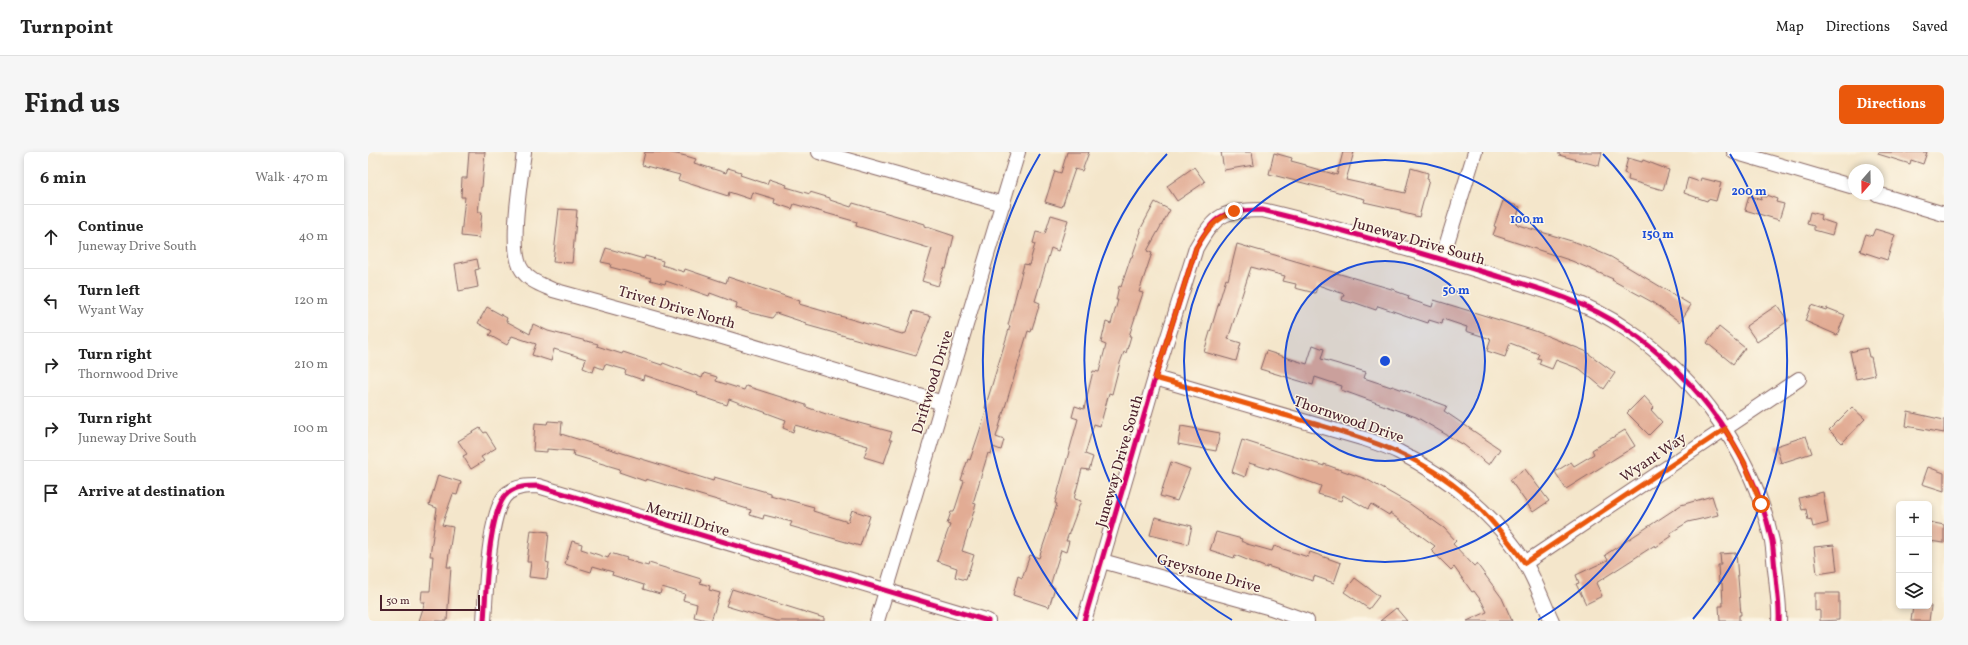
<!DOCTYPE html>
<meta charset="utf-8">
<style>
body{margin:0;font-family:Vollkorn,serif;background:#f6f6f6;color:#222}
.controls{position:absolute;right:12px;bottom:12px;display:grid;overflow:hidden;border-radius:6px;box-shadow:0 2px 6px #0003}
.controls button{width:36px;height:36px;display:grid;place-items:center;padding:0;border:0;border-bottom:1px solid #e0e0e0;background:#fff;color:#222;font:20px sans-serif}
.compass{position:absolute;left:1480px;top:12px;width:36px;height:36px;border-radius:50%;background:#fff;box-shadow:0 2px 6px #0003;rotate:200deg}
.scale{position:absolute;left:12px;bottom:10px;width:100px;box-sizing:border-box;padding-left:4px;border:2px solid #4a1f2b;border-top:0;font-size:11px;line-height:14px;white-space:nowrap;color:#4a1f2b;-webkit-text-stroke:3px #fcf5e5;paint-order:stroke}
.stop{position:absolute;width:12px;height:12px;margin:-9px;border:3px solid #ea580c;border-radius:50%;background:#fff}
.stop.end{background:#ea580c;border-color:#fff;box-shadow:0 1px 4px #0008}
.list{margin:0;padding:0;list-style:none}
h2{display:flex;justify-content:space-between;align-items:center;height:52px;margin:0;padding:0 16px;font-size:17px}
h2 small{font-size:13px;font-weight:400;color:#767676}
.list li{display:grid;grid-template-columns:26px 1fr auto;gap:12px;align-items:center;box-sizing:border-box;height:64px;padding:0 16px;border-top:1px solid #e0e0e0}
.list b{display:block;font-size:15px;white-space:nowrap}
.list p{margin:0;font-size:13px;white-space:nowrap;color:#767676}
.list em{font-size:13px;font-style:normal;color:#767676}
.icon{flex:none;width:22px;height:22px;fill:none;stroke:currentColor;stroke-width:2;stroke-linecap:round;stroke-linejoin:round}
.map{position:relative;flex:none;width:1576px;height:469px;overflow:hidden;border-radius:6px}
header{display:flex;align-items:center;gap:24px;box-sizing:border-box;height:56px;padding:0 20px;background:#fff;border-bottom:1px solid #e0e0e0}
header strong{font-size:19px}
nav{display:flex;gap:22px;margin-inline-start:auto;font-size:14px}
.intro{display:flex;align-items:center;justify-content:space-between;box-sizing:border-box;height:96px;padding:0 24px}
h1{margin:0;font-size:28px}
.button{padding:10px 18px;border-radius:6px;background:#ea580c;color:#fff;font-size:14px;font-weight:700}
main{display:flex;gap:24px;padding:0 24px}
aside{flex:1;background:#fff;border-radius:6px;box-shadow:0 2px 6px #0003}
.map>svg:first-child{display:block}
.building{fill:#e2ac94}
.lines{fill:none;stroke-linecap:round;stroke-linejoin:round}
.minor-casing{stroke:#866563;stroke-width:16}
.minor{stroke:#fff;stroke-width:14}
.cycleway-casing{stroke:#fcf5e5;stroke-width:8}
.cycleway{stroke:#d6006c;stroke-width:5}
.route{stroke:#ea580c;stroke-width:5}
.ring{fill:none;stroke:#1d4ed8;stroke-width:2}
.labels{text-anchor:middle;stroke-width:3;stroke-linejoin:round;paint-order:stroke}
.street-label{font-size:15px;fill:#4a1f2b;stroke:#fcf5e5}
.centre{fill:#1d4ed8;stroke:#fcf5e5;stroke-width:2}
.ring-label{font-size:12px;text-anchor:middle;font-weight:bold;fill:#1d4ed8;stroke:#fcf5e5;stroke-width:3;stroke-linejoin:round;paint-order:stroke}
</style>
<header>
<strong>Turnpoint</strong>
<nav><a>Map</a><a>Directions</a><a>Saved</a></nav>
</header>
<div class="intro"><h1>Find us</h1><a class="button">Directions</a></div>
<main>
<aside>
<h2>6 min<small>Walk · 470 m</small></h2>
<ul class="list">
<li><svg class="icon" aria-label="ahead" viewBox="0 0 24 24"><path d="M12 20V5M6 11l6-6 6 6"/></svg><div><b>Continue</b><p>Juneway Drive South</p></div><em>40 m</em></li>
<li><svg class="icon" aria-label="left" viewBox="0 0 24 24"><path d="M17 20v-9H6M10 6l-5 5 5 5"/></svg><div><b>Turn left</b><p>Wyant Way</p></div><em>120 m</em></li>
<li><svg class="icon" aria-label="right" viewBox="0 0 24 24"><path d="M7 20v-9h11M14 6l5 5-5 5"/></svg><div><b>Turn right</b><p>Thornwood Drive</p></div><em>210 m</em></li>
<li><svg class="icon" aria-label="right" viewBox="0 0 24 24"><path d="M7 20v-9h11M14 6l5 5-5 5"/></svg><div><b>Turn right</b><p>Juneway Drive South</p></div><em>100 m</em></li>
<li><svg class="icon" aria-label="arrive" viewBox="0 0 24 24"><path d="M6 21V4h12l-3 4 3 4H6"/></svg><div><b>Arrive at destination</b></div></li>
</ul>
</aside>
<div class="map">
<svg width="1576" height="469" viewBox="0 0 1576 469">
<rect width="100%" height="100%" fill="#fcf5e5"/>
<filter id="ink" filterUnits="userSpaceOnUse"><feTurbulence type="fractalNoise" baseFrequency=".025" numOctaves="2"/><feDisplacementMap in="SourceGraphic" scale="8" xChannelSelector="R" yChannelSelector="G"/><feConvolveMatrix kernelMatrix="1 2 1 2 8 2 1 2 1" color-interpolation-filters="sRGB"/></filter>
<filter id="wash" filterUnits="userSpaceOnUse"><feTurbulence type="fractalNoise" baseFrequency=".012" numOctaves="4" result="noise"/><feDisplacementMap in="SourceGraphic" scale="16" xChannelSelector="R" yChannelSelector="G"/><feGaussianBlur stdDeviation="0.9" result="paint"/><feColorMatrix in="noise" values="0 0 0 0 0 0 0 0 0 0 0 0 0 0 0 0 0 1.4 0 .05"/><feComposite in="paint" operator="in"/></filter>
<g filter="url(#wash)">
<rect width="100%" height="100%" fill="#f4e6cb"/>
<g id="blocks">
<g class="building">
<polygon points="101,0 117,0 114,35 113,35 110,60 114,60 111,86 93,84 97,45 93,45 94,26 99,26"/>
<polygon points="277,0 299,0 318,4 328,7 326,11 358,21 360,16 373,20 372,23 399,32 401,27 419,33 418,35 442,42 442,40 462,46 462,48 483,55 485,51 556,72 556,74 586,84 578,117 576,116 570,134 554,129 564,97 488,74 489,70 426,52 424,57 406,51 407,47 384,40 382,47 361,40 360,44 310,28 312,23 274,13"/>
<polygon points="699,0 721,0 714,19 707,17 694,55 677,50 687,19 693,21"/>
<polygon points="853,0 884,0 886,13 856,18"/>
<polygon points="975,0 986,0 978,28 1037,41 1043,16 1060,21 1059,27 1061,28 1051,65 1032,60 1032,58 996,50 997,47 901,22 906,1 924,6 923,9 938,13 938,14 969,23"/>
<polygon points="1191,0 1234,0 1231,14 1191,3"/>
<polygon points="1511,0 1559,0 1555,12 1543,8 1542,12 1510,2"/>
<polygon points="1260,6 1274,10 1275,8 1301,18 1295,38 1260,28 1261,23 1256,21"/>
<polygon points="826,15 837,30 809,49 799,34"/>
<polygon points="1320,26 1332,30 1333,26 1353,31 1348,49 1340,47 1339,49 1316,41"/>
<polygon points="1398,43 1409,47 1408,50 1416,52 1411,68 1377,58 1381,44 1393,48 1394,44 1398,45"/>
<polygon points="1135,49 1152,55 1147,70 1150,73 1210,91 1243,105 1323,153 1312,170 1284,150 1244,128 1245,127 1204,109 1125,83 1128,75 1126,74"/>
<polygon points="787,50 802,58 779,99 784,101 771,140 775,141 761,184 763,184 758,201 756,200 752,211 744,242 741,241 732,274 726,272 717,302 725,305 721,318 714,317 706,347 713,349 698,389 701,389 698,400 693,398 682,434 687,436 681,455 645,443 650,424 654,426 662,403 671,406 689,352 687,351 710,267 704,265 707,254 716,257 725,219 731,220 738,193 733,191 738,170 743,172 750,148 748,148 751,134 753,135 763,105 764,105 773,79 772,78"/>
<polygon points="191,57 209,58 204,111 185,110"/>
<polygon points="1442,60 1453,63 1452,67 1467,72 1464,83 1446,78 1446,74 1439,72"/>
<polygon points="683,63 700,68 690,99 683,96 667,149 672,151 663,180 660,179 628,285 636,288 633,298 625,295 623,302 620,301 605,351 608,352 594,399 606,403 598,428 587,425 589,416 569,409 582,373 579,372 583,360 586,360 596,329 593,328 600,307 602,308 619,257 617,256 627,223 642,174 640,173 656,112 661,113 667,92 665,91 668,80 677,82"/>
<polygon points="1507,77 1527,83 1519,108 1492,99 1498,82 1504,84"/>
<polygon points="869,92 1027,138 1027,139 1041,144 1040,147 1064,155 1066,148 1167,179 1217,199 1247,221 1236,237 1212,217 1188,208 1184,217 1171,212 1173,207 1169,206 1171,202 1142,191 1137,205 1119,199 1123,187 1098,179 1099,175 1075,167 1074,172 1061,168 1060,171 1010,154 1008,158 985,150 984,151 974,148 976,142 950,133 947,141 927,136 928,132 915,129 917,124 883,115 860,187 873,191 868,209 836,200 858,127 860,128"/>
<polygon points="238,96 276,107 277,104 295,109 294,113 316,120 317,117 358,131 360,125 432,149 431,152 534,182 538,181 545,159 563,164 548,204 438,173 438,171 408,161 404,166 383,161 368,156 369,151 342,141 341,144 298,129 297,132 282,128 283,126 242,115 243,112 233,110"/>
<polygon points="109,107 111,117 107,118 110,135 91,139 87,112"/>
<polygon points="1409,153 1420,169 1389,190 1378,174"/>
<polygon points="1443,153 1458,158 1459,156 1477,163 1469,183 1437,169"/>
<polygon points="119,155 139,166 138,169 162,182 165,172 180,179 230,192 229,194 254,202 255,200 294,213 295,211 334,226 336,221 349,225 348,229 376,238 378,234 438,253 438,255 458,262 524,280 521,288 524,288 516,311 496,305 500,294 427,273 425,280 415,276 418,268 361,247 359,253 329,243 330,241 276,223 275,228 257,222 258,218 237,212 235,217 227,214 225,220 215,216 218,207 186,197 183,209 164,203 168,192 144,184 139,193 121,183 124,179 110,171"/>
<polygon points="1351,175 1377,196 1365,212 1339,191"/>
<polygon points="945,193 956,197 953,207 998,220 996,226 1023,235 1024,234 1079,254 1076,259 1132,297 1121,313 1096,293 1048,265 973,238 974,234 947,225 945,233 892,217 898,199 939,212"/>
<polygon points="1499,196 1501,205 1503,205 1507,223 1488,227 1482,200"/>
<polygon points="1276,244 1286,255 1283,258 1294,270 1281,283 1259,261"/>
<polygon points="1484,255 1497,267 1474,291 1461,278"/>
<polygon points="1540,260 1576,268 1576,281 1538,274"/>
<polygon points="180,269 194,270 193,282 345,329 346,325 402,341 402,343 446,355 445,359 480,370 484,358 502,364 492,394 422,374 424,370 396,363 395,367 382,363 383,358 278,327 277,329 251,320 252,317 205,303 206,299 179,297 179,300 165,299 167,271 179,272"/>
<polygon points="813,274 852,281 848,299 810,292"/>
<polygon points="112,276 116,281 118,280 128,296 113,305 116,309 103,317 95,304 99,302 90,289"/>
<polygon points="1257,278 1267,294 1198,337 1187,320 1203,310 1206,314 1226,302 1224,298"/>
<polygon points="1438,284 1444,301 1413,311 1408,294"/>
<polygon points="874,288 956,314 956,312 998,327 1042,352 1076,376 1088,389 1085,392 1106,414 1109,412 1134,446 1144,469 1099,469 1119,460 1114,450 1106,439 1104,440 1086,415 1083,418 1063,398 1067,394 1022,361 1021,363 1003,352 1000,357 975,343 973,349 950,342 953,334 901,315 901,317 881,311 877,325 864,320"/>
<polygon points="803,310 822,317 809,349 792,344"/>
<polygon points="1560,315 1576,321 1576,339 1554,332"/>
<polygon points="1157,317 1181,349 1165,360 1142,328"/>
<polygon points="70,323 93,330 89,343 85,342 74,373 85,375 79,415 83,415 79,469 51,469 57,450 53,450 54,439 62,439 65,404 62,404 69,356 61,353"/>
<polygon points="1455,340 1460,371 1445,375 1443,367 1440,368 1438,357 1434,358 1431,346"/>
<polygon points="1344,344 1350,363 1320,370 1302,381 1304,384 1288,395 1287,393 1228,431 1234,444 1218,452 1208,432 1211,431 1208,423 1240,408 1237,403 1313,353"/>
<polygon points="787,365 824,374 820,392 782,383"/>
<polygon points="1561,370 1576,373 1576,391 1561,389"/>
<polygon points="163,378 181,380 178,410 181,411 179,427 161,425 163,410 159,410"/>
<polygon points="848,380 874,387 873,389 879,392 904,399 906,394 940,405 942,400 973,411 966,431 946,424 945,429 899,414 899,416 867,403 866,406 842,398"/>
<polygon points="204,389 214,392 213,397 240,406 242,401 259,406 258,408 280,414 281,411 333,427 332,431 342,434 341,438 352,441 343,469 326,465 329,452 315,448 317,442 294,435 292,442 275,437 276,433 244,423 245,420 225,414 223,420 197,412"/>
<polygon points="1466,393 1469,419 1449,422 1446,395"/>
<polygon points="1368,401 1373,463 1371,463 1371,469 1352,469 1351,454 1355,454 1354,431 1351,431 1350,413 1353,413 1352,402"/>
<polygon points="987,426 1011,444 1001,457 976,440"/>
<polygon points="364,437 456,466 456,469 408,469 358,454"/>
<polygon points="1447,441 1471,441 1471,468 1452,469 1452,458 1447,459"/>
<polygon points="1545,454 1563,454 1561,469 1543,469"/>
<polygon points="1028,456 1039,469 1012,469"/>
</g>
</g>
</g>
<g filter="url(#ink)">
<use href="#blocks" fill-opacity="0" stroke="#866563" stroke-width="1"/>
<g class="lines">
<defs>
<g id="minor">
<path d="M156 0C153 25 140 99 154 118 161 129 174 133 185 138L351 184 575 251"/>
<polyline points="451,0 635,52"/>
<polyline points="1366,0 1486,35"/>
<polyline points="1509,42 1576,62"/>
<polyline points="1074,107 1107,0"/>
<path d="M787 226 997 287C1009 291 1021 295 1031 300 1080 325 1129 364 1157 411 1168 429 1175 450 1184 469"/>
<polyline points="734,409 903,456 939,469"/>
<polyline points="1157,411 1431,227"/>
<path d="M116 469C118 442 120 356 140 341 149 334 159 334 170 334L620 469"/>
<polyline points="509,469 650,0"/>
<path d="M716 469 787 226 828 96C848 61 855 59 894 58 967 75 1040 97 1112 119 1162 134 1215 147 1258 177 1331 226 1385 303 1404 389 1406 401 1406 413 1408 425 1409 440 1412 455 1411 469"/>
</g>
</defs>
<use href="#minor" class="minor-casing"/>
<use href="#minor" class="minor"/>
<defs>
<g id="cycleway">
<path d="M116 469C118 442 120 356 140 341 149 334 159 334 170 334L620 469"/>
<path d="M716 469 787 226 828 96C848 61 855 59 894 58 967 75 1040 97 1112 119 1162 134 1215 147 1258 177 1331 226 1385 303 1404 389 1406 401 1406 413 1408 425 1409 440 1412 455 1411 469"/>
</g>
</defs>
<use href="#cycleway" class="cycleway-casing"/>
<use href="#cycleway" class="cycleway"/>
</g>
</g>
<g class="lines" filter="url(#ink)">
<path class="route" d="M866 59C845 69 839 77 828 96L787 226C830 238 873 250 916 263 981 281 1051 299 1102 347 1123 366 1140 388 1157 411L1357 277 1376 310 1393 352"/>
</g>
<circle cx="1017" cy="209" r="100" fill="#1d4ed8" fill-opacity=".12"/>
<g class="ring">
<circle cx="1017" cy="209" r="100"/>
<circle cx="1017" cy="209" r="201"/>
<path d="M864 468A301 301 0 0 1 799 2M1235 2A301 301 0 0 1 1170 468"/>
<path d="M709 467A402 402 0 0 1 672 2M1362 2A402 402 0 0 1 1325 467"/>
</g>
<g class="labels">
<g class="street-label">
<text transform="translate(1051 89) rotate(16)" y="5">Juneway Drive South</text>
<text transform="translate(309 155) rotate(16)" y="5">Trivet Drive North</text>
<text transform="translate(564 230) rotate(-73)" y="5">Driftwood Drive</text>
<text transform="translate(981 267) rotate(19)" y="5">Thornwood Drive</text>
<text transform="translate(1285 305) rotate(-34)" y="5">Wyant Way</text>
<text transform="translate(751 309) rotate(-74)" y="5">Juneway Drive South</text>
<text transform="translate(320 367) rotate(17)" y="5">Merrill Drive</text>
<text transform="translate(841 421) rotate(16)" y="5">Greystone Drive</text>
</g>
</g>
<circle cx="1017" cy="209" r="6" class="centre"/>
<g class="ring-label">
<text x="1381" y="43">200 m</text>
<text x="1159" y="71">100 m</text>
<text x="1290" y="86">150 m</text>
<text x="1088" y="142">50 m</text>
</g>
</svg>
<div class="controls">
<button>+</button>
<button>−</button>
<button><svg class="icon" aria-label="layers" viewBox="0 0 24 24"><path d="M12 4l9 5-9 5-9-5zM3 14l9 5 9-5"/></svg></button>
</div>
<svg class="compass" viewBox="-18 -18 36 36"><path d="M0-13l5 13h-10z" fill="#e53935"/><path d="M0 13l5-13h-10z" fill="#767676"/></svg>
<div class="scale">50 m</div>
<div class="stop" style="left:1393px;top:352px"></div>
<div class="stop end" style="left:866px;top:59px"></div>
</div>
</main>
